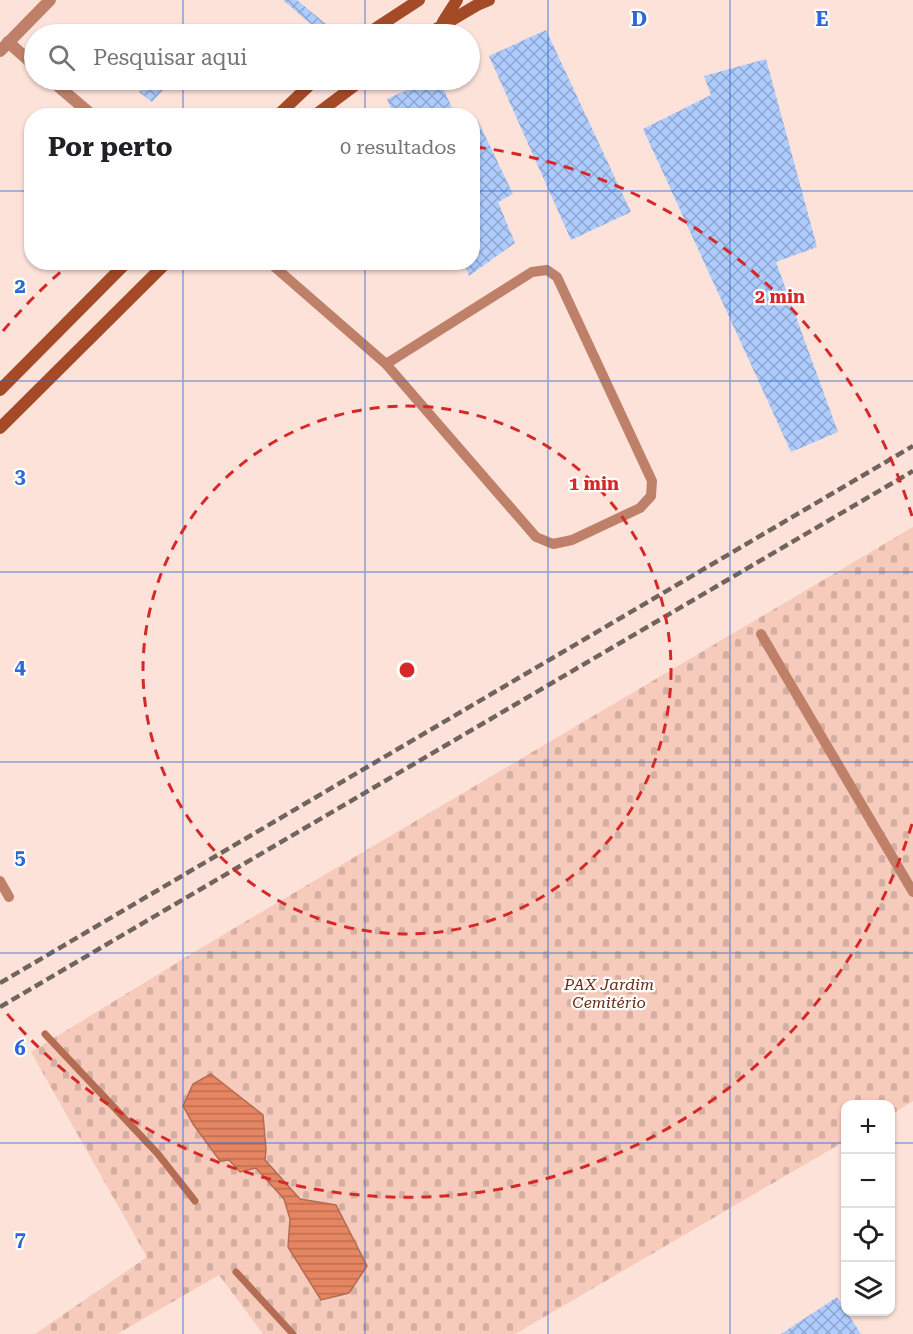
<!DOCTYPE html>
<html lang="pt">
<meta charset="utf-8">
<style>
body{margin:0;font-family:"Roboto Serif",serif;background:#f2f2f2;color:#202124}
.controls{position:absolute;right:18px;bottom:18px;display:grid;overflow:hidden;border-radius:12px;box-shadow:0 2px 4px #0004}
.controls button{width:54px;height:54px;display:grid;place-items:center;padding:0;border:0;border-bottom:2px solid #e0e0e0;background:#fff;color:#202124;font:30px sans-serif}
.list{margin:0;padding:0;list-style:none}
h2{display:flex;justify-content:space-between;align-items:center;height:78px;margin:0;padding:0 24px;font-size:26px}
h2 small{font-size:20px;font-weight:400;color:#757577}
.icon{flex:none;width:33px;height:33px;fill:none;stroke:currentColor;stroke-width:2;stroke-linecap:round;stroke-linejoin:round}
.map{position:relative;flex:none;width:913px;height:1334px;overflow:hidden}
.search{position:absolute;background:#fff;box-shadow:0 2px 4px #0004;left:24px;top:24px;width:456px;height:66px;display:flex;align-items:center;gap:15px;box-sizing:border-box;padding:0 21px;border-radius:33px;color:#757577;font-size:22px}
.panel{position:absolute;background:#fff;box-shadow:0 2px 4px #0004;left:24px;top:108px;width:456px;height:162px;border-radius:24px}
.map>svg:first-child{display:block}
.cemetery{fill:url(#cemetery-stones)}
.water{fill:url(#water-rules);stroke:#b46d52;stroke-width:1.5}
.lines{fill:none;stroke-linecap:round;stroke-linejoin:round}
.stream{stroke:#b46d52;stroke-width:7}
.building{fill:url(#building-cross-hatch)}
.service{stroke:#bf8069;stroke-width:10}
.minor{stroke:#bf8069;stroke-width:12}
.secondary{stroke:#a44a27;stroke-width:12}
.rail{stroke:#71635e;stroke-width:4.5;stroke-dasharray:9 4.5;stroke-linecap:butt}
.grid{fill:none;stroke:#296ad6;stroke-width:1.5;stroke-opacity:0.55}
.ring{fill:none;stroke:#d62828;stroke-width:3;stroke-dasharray:10 8}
.labels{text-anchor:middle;stroke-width:4.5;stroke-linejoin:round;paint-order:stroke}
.park-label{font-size:16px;font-style:italic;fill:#692c13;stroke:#fff}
.grid-label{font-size:20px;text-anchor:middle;font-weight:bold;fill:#296ad6;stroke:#fff;stroke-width:4.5;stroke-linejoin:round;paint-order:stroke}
.centre{fill:#d62828;stroke:#fff;stroke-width:3}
.ring-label{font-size:18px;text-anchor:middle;font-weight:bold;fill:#d62828;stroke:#fff;stroke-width:4.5;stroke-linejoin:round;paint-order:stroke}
</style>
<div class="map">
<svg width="913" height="1334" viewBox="0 0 913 1334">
<defs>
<pattern id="cemetery-stones" width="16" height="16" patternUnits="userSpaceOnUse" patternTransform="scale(1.5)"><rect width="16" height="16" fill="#f6cbbb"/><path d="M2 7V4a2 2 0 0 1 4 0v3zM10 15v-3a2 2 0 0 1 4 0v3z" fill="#d4afa1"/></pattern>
<pattern id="water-rules" width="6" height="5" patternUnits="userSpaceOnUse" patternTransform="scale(1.5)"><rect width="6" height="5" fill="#e68561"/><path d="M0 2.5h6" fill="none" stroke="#bc6e50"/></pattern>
<pattern id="building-cross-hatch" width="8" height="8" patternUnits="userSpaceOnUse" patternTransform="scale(1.5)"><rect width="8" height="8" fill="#aeccfe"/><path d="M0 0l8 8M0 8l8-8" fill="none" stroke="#8fa6ce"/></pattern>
</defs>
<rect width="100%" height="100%" fill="#fde2d9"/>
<polygon class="cemetery" points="913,527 913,1101 891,1115 890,1104 846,1104 845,1141 515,1334 263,1334 219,1275 117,1334 35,1334 147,1257 31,1052 216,939"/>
<polygon class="water" points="211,1074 263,1115 266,1150 265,1160 300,1199 336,1205 367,1266 349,1293 321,1300 288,1247 290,1219 284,1199 256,1168 240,1172 229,1160 220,1161 193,1124 183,1106 193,1084"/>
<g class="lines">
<g class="stream">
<polyline points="45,1034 158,1154 195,1201"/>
<polyline points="236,1272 293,1334"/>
</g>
</g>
<g class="building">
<polygon points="283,0 297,0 327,25 321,33"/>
<polygon points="546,30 631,212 571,240 489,56"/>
<polygon points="766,59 817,247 776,262 838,432 791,452 643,129 711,95 704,76"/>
<polygon points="150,80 171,81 152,102 139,92"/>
<polygon points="429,80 439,80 456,116 394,116 387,99"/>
<polygon points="478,121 513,194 498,202 515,243 469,276 463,262 472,262 472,124"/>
<polygon points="837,1297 861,1334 781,1334"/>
</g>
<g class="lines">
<g class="service">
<polyline points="269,262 386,364 536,537 553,544 572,540 640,508 651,496 652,481 557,277 547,270 532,272 386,364"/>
<polyline points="761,634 913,892"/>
<polyline points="0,881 9,897"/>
</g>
<g class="minor">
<polyline points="8,42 34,65"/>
<polyline points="0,51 50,0"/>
<polyline points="51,80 93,116"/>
</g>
<g class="secondary">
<polyline points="443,22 457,0"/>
<polyline points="367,34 419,0"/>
<polyline points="428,34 477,5 489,0"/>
<polyline points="277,116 315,80"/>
<polyline points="314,116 362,80"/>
<polyline points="0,390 127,262"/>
<polyline points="0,428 167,262"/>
</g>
<g class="rail">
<polyline points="0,983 913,446"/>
<polyline points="0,1007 913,471"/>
</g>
</g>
<path class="grid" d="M183 0V34M365 0V34M548 0V1334M730 0V1334M183 80V116M365 80V116M0 191H32M472 191H913M183 262V1334M365 262V1334M0 381H913M0 572H913M0 762H913M0 953H913M0 1143H846M890 1143H913"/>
<g class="ring">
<circle cx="407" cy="670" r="264"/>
<path d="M912 824A528 528 0 0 1 3 1009M3 331A528 528 0 0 1 71 263M476 147A528 528 0 0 1 912 516"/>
</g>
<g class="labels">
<g class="park-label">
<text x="609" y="990">PAX Jardim<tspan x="609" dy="18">Cemitério</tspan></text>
</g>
</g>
<g class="grid-label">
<text x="639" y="26">D</text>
<text x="822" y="26">E</text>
<text x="20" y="293">2</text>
<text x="20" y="483">3</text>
<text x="20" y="674">4</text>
<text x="20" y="864">5</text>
<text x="20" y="1055">6</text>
<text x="20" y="1246">7</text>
</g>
<circle cx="407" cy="670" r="9" class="centre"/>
<g class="ring-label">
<text x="780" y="303">2 min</text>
<text x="594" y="490">1 min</text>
</g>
</svg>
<div class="controls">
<button>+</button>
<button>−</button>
<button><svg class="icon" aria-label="locate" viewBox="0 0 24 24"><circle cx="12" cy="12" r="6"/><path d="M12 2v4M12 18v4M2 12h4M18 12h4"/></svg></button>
<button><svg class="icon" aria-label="layers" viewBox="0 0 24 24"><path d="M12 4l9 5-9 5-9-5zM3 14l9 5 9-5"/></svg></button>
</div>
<div class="search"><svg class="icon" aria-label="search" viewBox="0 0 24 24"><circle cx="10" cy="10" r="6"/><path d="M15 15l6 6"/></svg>Pesquisar aqui</div>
<section class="panel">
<h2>Por perto<small>0 resultados</small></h2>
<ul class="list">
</ul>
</section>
</div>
